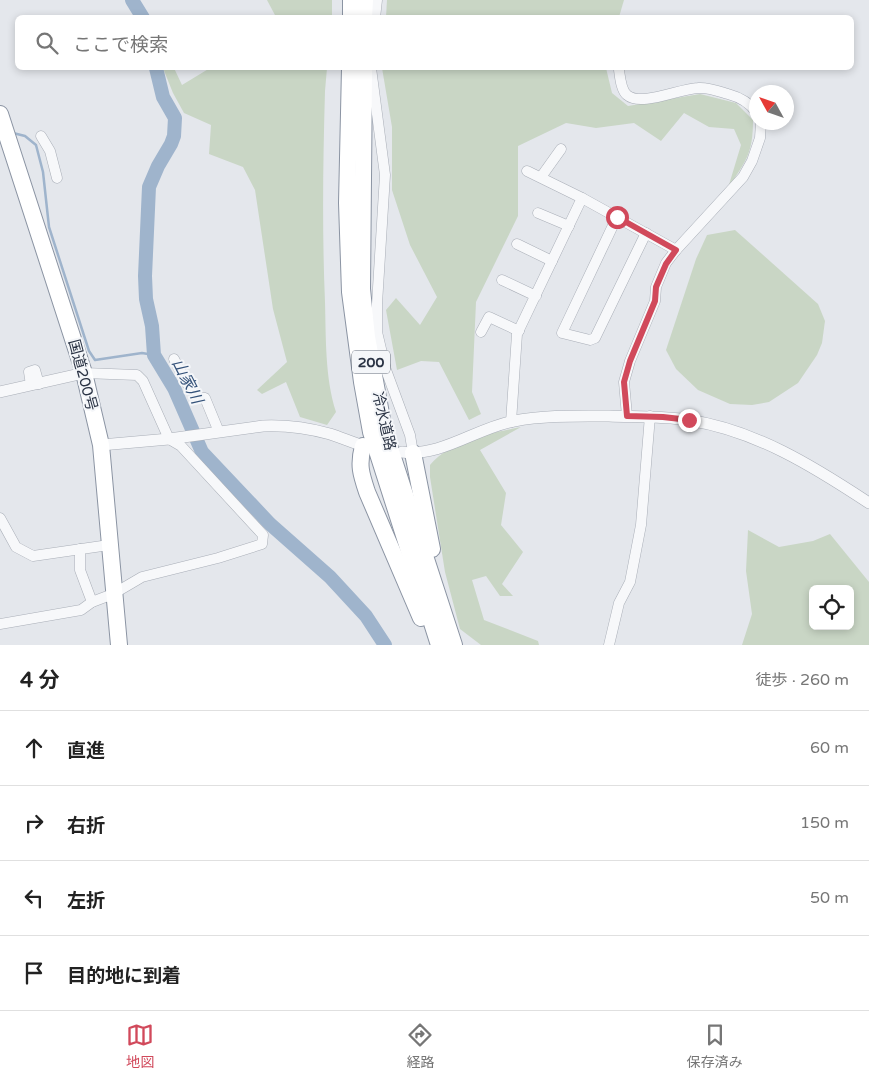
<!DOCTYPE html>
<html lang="ja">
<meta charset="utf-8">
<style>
body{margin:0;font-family:"Varela Round","Noto Sans JP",sans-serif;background:#f2f2f2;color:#222}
.controls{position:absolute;right:15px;bottom:15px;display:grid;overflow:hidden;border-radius:8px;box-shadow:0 2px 8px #0003}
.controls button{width:45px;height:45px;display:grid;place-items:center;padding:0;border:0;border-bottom:1px solid #e0e0e0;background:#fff;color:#222;font:25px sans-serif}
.compass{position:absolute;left:749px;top:85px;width:45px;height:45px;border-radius:50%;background:#fff;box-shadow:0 2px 8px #0003;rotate:310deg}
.stop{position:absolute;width:15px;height:15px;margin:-11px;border:4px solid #d1495b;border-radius:50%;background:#fff}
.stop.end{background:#d1495b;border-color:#fff;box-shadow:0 1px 5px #0008}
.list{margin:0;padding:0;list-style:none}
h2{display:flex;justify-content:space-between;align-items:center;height:65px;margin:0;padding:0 20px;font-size:21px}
h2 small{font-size:16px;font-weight:400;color:#767676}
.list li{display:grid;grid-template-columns:32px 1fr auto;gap:15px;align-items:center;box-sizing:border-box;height:75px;padding:0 20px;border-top:1px solid #e0e0e0}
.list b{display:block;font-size:19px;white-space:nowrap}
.list em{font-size:16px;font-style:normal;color:#767676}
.icon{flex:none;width:28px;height:28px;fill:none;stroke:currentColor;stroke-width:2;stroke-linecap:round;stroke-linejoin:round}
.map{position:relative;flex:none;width:869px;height:645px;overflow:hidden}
.search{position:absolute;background:#fff;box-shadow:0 2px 8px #0003;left:15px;right:15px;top:15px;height:55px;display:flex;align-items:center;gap:12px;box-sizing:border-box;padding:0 18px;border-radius:8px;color:#767676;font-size:19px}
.sheet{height:365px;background:#fff}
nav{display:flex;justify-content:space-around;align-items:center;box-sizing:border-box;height:70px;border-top:1px solid #e0e0e0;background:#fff;font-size:14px;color:#767676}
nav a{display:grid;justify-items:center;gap:2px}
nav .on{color:#d1495b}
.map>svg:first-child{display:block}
.green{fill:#c9d6c5;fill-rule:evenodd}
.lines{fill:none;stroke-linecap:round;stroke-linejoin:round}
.stream{stroke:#9fb4cc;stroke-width:2.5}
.river{stroke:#9fb4cc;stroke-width:14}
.minor-casing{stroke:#a9aeb7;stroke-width:11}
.tertiary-casing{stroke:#a9aeb7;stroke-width:12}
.trunk-casing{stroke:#8b94a3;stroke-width:18}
.minor{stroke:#f7f8fa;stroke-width:10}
.tertiary{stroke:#f7f8fa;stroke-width:11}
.trunk{stroke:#fff;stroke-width:16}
.route{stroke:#d1495b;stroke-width:6}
.labels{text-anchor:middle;stroke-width:4;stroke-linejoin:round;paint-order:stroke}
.shield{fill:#f4f6f9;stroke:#676e7b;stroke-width:1}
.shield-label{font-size:14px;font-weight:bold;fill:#2b3445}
.street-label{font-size:15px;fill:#2b3445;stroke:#f4f6f9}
.water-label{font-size:16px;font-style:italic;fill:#34527a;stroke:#f4f6f9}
</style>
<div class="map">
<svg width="869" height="645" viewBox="0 0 869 645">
<rect width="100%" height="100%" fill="#e4e7ec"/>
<g class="green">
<polygon points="267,0 332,0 332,17 276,17"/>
<polygon points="387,0 624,0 619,17 386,17"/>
<path d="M163 68H174L182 85 210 68H327L325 91C323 161 322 232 325 302 326 338 325 378 336 412L327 425 300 417 286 382 262 394 257 390 287 362 273 309 255 190 243 167 209 154 211 125 184 113 173 93Z"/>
<path d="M382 68H606L612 93 628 106 700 94 736 103 753 120C753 154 746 161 728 188L741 145 734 129 709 127 684 113 661 141 634 123 596 128 566 123 518 146V216L476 302 472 392 481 414 469 420 439 362 421 361 397 370 386 310 396 298 420 325 437 297 410 245 392 190V127Z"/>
<polygon points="735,230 818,304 825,321 822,343 817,355 798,383 769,402 752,405 730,404 698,390 676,369 666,350 696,259 707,235"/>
<path d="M521 427 480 450 506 493 501 525 523 552 502 584 513 596H500L486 576 472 580 484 620 538 641 539 645H481L460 629 445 572 430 477V465C453 439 488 434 521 427Z"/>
<path d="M748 530 779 547 813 541 830 534 869 582V645H742L752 614 746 571ZM813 589H850V626H813Z"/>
</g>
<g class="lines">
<polyline class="stream" points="13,133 25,136 36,145 43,172 49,227 89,351 95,360 142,353 154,355"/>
<g class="river">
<polyline points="132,0 143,18"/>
<polyline points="156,68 163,97 175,118 174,136 171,144 158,166 149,187 145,276 146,299 152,326 154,355 174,388 202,452 270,524 330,577 366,616 385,645"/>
</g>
<defs>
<g id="minor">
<polyline points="375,18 377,0"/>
<polyline points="371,68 385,175 377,304 377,332 386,370 410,435 413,453"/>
<path d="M620 68 619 70C620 77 621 90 627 95 641 107 678 89 698 88 708 87 718 91 728 94 739 97 749 102 756 112"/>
<polyline points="41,136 50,151 57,178"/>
<polyline points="527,171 582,198 676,250"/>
<polyline points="541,177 561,149"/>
<polyline points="538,213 569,226"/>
<polyline points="617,217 562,333 590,340 595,338 646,233"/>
<polyline points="517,244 552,261"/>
<polyline points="502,280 536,296"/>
<polyline points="481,332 489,317 519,331"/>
<polyline points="174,359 186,382 197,397 205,398 219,432"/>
<polyline points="31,385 29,372 35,370 39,384"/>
<polyline points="627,416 624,382 630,361 655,301 656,287 666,263 676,250 743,177 752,161 760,138 761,122"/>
<polyline points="511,422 517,334 582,198"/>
<polyline points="0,518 16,547 33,556 109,545"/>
<polyline points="80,549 80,570 92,602"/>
<polyline points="0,624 81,610 92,602 113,594 142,577 218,558 262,544 263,535 181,446 169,439 143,381 137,375 84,373"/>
<polyline points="609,645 619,603 630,582 641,525 650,416"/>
</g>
<g id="tertiary">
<polyline points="0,392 84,373"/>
<path d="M101 445 169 439 263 426C286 425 308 428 330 434 343 438 355 444 368 447"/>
<path d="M402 452C442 457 476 428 514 421 545 415 577 416 609 416 635 417 662 416 688 420 755 430 813 466 869 503"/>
</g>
<g id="trunk">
<polyline points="351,18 351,0"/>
<polyline points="364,18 365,0"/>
<polyline points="350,68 347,203 350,292 362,382 371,432 439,645"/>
<polyline points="364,68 362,289 367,337 384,430 454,645"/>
<polyline points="0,114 84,373 101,445 119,645"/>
<path d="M363 446C358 465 361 474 367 492L421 618"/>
<polyline points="413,453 432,549"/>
</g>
</defs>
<use href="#minor" class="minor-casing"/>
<use href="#tertiary" class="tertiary-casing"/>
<use href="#trunk" class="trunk-casing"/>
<use href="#minor" class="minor"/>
<use href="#tertiary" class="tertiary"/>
<use href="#trunk" class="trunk"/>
</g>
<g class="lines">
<polyline class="route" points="617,217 676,250 666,264 656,287 655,301 630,361 624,382 627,416 663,417 689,420"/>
</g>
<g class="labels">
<rect class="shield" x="352" y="350.5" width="38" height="23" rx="4"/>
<g class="shield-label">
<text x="371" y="367">200</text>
</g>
<g class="street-label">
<text transform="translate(83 375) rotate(75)" y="5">国道200号</text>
<text transform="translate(384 421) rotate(77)" y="5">冷水道路</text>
</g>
<g class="water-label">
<text transform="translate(188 381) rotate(63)" y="6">山家川</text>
</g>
</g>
</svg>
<div class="controls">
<button><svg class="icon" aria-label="locate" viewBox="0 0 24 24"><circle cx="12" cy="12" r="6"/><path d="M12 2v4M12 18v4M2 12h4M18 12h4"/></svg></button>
</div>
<svg class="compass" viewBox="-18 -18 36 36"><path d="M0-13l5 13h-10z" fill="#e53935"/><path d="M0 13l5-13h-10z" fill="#767676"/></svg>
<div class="stop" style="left:617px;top:217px"></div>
<div class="stop end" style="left:689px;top:420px"></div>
<div class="search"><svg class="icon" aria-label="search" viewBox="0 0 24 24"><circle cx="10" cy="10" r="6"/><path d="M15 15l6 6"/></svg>ここで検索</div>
</div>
<section class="sheet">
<h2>4 分<small>徒歩 · 260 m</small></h2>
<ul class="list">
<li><svg class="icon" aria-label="ahead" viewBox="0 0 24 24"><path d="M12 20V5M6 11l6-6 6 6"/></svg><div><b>直進</b></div><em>60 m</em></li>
<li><svg class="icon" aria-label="right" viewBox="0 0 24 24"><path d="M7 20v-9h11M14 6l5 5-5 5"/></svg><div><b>右折</b></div><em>150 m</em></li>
<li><svg class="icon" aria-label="left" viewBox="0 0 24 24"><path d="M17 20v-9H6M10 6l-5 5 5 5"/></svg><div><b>左折</b></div><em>50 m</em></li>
<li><svg class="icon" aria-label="arrive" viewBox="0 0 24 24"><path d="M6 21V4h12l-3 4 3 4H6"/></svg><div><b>目的地に到着</b></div></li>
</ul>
</section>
<nav>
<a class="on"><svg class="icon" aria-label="map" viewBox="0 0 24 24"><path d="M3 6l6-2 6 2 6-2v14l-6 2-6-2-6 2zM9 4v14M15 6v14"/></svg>地図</a>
<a><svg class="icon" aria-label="directions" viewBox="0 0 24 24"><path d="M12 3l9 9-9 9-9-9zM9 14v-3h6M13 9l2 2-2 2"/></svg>経路</a>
<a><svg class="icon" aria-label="saved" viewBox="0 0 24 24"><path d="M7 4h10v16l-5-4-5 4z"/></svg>保存済み</a>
</nav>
